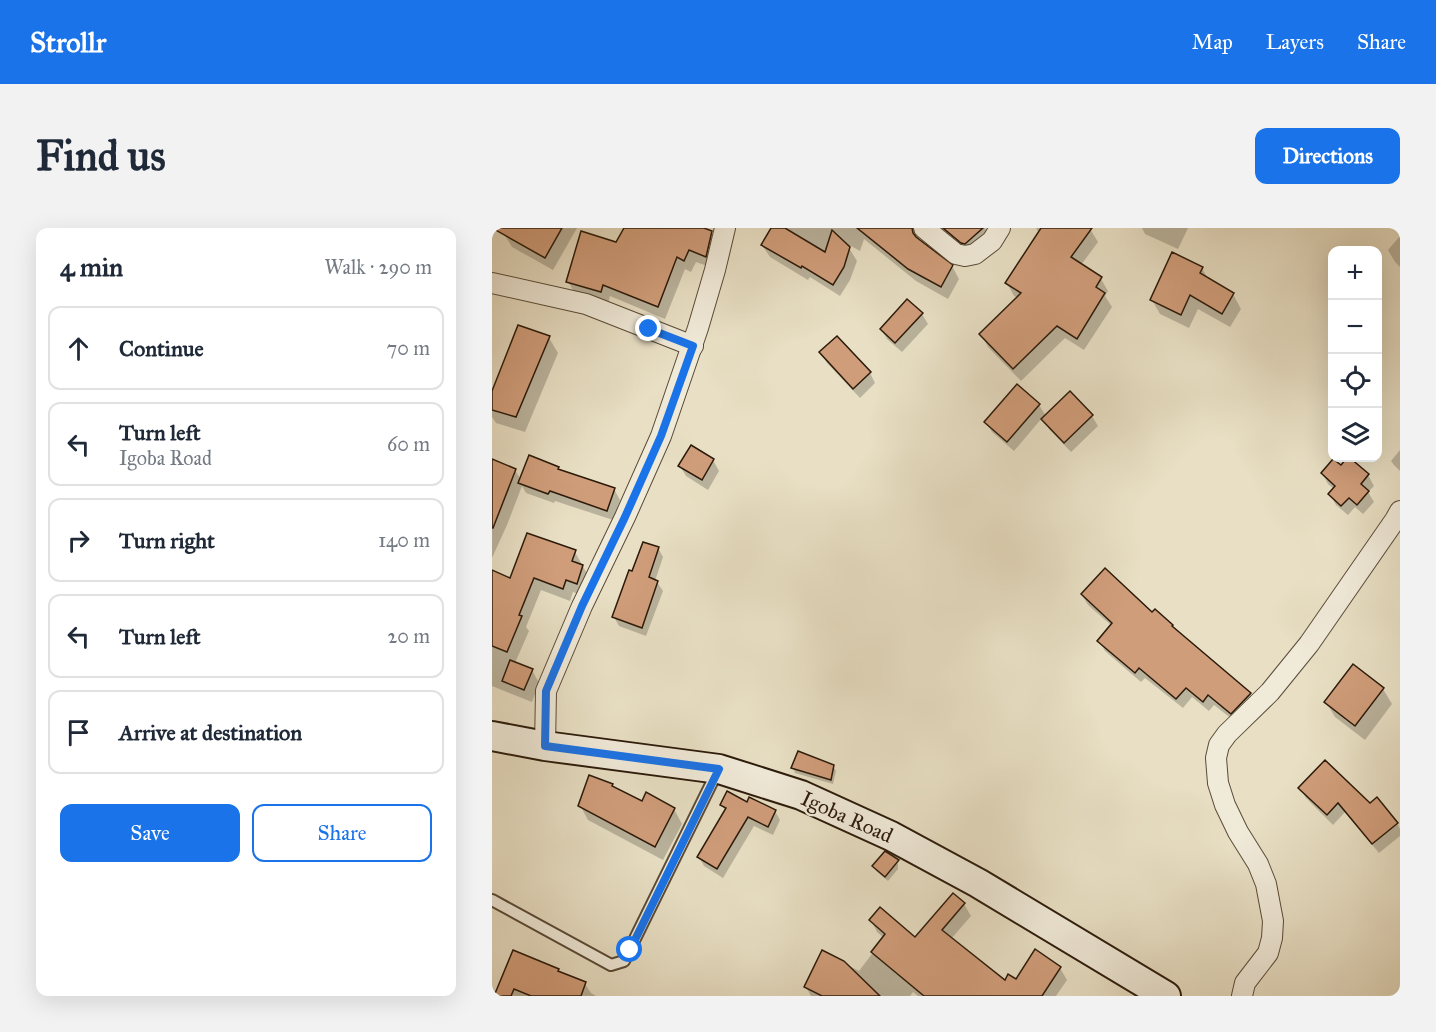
<!DOCTYPE html>
<meta charset="utf-8">
<style>
body{margin:0;font-family:"IM FELL Great Primer",serif;background:#f2f2f3;color:#1f2937}
.controls{position:absolute;right:18px;top:18px;display:grid;overflow:hidden;border-radius:12px;box-shadow:0 6px 24px #0002}
.controls button{width:54px;height:54px;display:grid;place-items:center;padding:0;border:0;border-bottom:2px solid #e0e1e3;background:#fff;color:#1f2937;font:30px sans-serif}
.stop{position:absolute;width:18px;height:18px;margin:-14px;border:4px solid #1a73e8;border-radius:50%;background:#fff}
.stop.end{background:#1a73e8;border-color:#fff;box-shadow:0 2px 6px #0008}
.list{margin:0;padding:0;list-style:none}
h2{display:flex;justify-content:space-between;align-items:center;height:78px;margin:0;padding:0 24px;font-size:26px}
h2 small{font-size:20px;font-weight:400;color:#747a83}
.list li{display:grid;grid-template-columns:39px 1fr auto;gap:18px;align-items:center;box-sizing:border-box;height:84px;margin:0 12px 12px;padding:0 12px;border:2px solid #e0e1e3;border-radius:12px}
.list b{display:block;font-size:22px;white-space:nowrap}
.list p{margin:0;font-size:20px;white-space:nowrap;color:#747a83}
.list em{font-size:20px;font-style:normal;color:#747a83}
.actions{display:flex;gap:12px;padding:18px 24px}
.actions a{flex:1;padding:14px 0;border:2px solid #1a73e8;border-radius:12px;text-align:center;font-size:21px;color:#1a73e8}
.actions .main{background:#1a73e8;color:#fff}
.icon{flex:none;width:33px;height:33px;fill:none;stroke:currentColor;stroke-width:2;stroke-linecap:round;stroke-linejoin:round}
.map{position:relative;flex:none;width:908px;height:768px;overflow:hidden;border-radius:12px}
header{display:flex;align-items:center;gap:36px;box-sizing:border-box;height:84px;padding:0 30px;background:#1a73e8;color:#fff}
header strong{font-size:28px}
nav{display:flex;gap:33px;margin-inline-start:auto;font-size:21px}
.intro{display:flex;align-items:center;justify-content:space-between;box-sizing:border-box;height:144px;padding:0 36px}
h1{margin:0;font-size:42px}
.button{padding:15px 27px;border-radius:12px;background:#1a73e8;color:#fff;font-size:21px;font-weight:700}
main{display:flex;gap:36px;padding:0 36px}
aside{flex:1;background:#fff;border-radius:12px;box-shadow:0 6px 24px #0002}
.map>svg:first-child{display:block}
.shadow{fill:#0003}
.building{fill:#d09d7a;stroke:#2b1a0a;stroke-width:1.5}
.lines{fill:none;stroke-linecap:round;stroke-linejoin:round}
.lane-casing{stroke:#5a4b38;stroke-width:14}
.street-casing{stroke:#5a4b38;stroke-width:22}
.secondary-casing{stroke:#2b1a0a;stroke-width:32}
.lane{stroke:#f0ead9;stroke-width:10}
.street{stroke:#f0ead9;stroke-width:20}
.secondary{stroke:#f0ead9;stroke-width:28}
.route{stroke:#1a73e8;stroke-width:8}
.labels{text-anchor:middle;stroke-width:4.5;stroke-linejoin:round;paint-order:stroke}
.street-label{font-size:21px;fill:#2b1a0a;stroke:#f0ead9}
</style>
<header>
<strong>Strollr</strong>
<nav><a>Map</a><a>Layers</a><a>Share</a></nav>
</header>
<div class="intro"><h1>Find us</h1><a class="button">Directions</a></div>
<main>
<aside>
<h2>4 min<small>Walk · 290 m</small></h2>
<ul class="list">
<li><svg class="icon" aria-label="ahead" viewBox="0 0 24 24"><path d="M12 20V5M6 11l6-6 6 6"/></svg><div><b>Continue</b></div><em>70 m</em></li>
<li><svg class="icon" aria-label="left" viewBox="0 0 24 24"><path d="M17 20v-9H6M10 6l-5 5 5 5"/></svg><div><b>Turn left</b><p>Igoba Road</p></div><em>60 m</em></li>
<li><svg class="icon" aria-label="right" viewBox="0 0 24 24"><path d="M7 20v-9h11M14 6l5 5-5 5"/></svg><div><b>Turn right</b></div><em>140 m</em></li>
<li><svg class="icon" aria-label="left" viewBox="0 0 24 24"><path d="M17 20v-9H6M10 6l-5 5 5 5"/></svg><div><b>Turn left</b></div><em>20 m</em></li>
<li><svg class="icon" aria-label="arrive" viewBox="0 0 24 24"><path d="M6 21V4h12l-3 4 3 4H6"/></svg><div><b>Arrive at destination</b></div></li>
</ul>
<div class="actions"><a class="main">Save</a><a>Share</a></div>
</aside>
<div class="map">
<svg width="908" height="768" viewBox="0 0 908 768">
<rect width="100%" height="100%" fill="#e8dfc4"/>
<filter id="stains"><feTurbulence type="fractalNoise" baseFrequency=".00333" numOctaves="4"/><feColorMatrix values="0 0 0 0 .2 0 0 0 0 .09 0 0 0 0 .02 0 0 0 .5 -.17"/></filter>
<radialGradient id="worn" r=".72"><stop offset=".6" stop-color="#630" stop-opacity="0"/><stop offset="1" stop-color="#630" stop-opacity=".3"/></radialGradient>
<g class="shadow">
<polygon points="15,0 85,0 61,42 20,19 12,6"/>
<polygon points="134,0 211,0 219,4 226,17 221,40 204,34 199,44 193,41 173,91 118,68 116,76 83,66 76,53 125,16"/>
<polygon points="280,0 493,0 500,14 481,28 429,6 426,13 460,38 467,51 456,71 424,53 372,11 368,23 359,18 357,20 365,33 358,52 348,68 318,49 316,52 278,29 270,17"/>
<polygon points="544,0 597,0 598,1 606,14 589,37 609,51 616,63 613,68 620,79 592,122 573,110 529,153 496,119 489,106 526,70 522,68 515,55 547,5"/>
<polygon points="650,0 696,0 686,21 653,6"/>
<polygon points="908,8 908,39 903,34 896,22"/>
<polygon points="710,40 717,53 741,66 749,81 738,99 706,81 697,100 668,86 660,72"/>
<polygon points="430,86 436,96 410,124 395,111 389,101"/>
<polygon points="57,110 66,125 33,204 4,195 0,189 0,167"/>
<polygon points="345,110 378,145 383,155 368,170 335,135 329,125"/>
<polygon points="547,177 554,188 600,188 606,198 579,224 557,201 550,190 522,223 500,204 494,194"/>
<polygon points="199,219 221,232 227,243 216,262 194,248 188,238"/>
<polygon points="908,222 908,243 902,237 899,233"/>
<polygon points="857,230 876,247 882,258 876,264 882,274 871,286 863,279 856,287 844,277 838,266 842,261 836,256 830,245 849,239"/>
<polygon points="0,233 23,242 29,252 66,240 67,243 122,261 128,272 121,292 63,273 62,275 34,265 30,258 15,297 0,330"/>
<polygon points="166,320 171,329 163,353 165,354 171,363 154,408 127,398 122,389 141,345"/>
<polygon points="83,324 98,351 92,368 81,364 78,373 49,362 34,399 37,403 23,435 40,442 47,455 40,474 0,458 0,344 19,352"/>
<polygon points="590,367 660,386 680,398 683,403 758,466 764,476 745,495 722,477 717,483 700,469 691,480 653,450 649,454 613,423 607,413 620,398 596,377"/>
<polygon points="891,461 900,476 873,512 843,489 834,474"/>
<polygon points="341,538 344,543 341,556 303,545 301,540"/>
<polygon points="120,557 121,560 150,575 182,581 190,596 171,632 96,592 88,577"/>
<polygon points="808,560 878,577 905,595 908,601 908,608 887,625 853,584 841,597 814,570"/>
<polygon points="256,576 283,583 288,592 281,607 262,598 231,650 212,638 207,629 234,584 230,577"/>
<polygon points="403,631 406,636 406,641 396,653 384,643 382,639"/>
<polygon points="472,676 479,688 459,711 513,754 524,753 568,740 575,752 564,768 426,768 421,764 418,768 319,768 314,759 331,724 367,743 392,710 385,704 379,692 424,711"/>
<polygon points="66,742 68,745 93,756 99,765 104,768 4,768"/>
</g>
<g class="building">
<polygon points="0,0 70,0 53,30"/>
<polygon points="132,0 212,0 220,3 214,29 197,22 192,33 185,29 166,79 111,57 109,64 74,54 89,3 124,14"/>
<polygon points="279,0 293,0 333,24 340,2 358,19 352,39 341,57 310,38 309,40 269,17"/>
<polygon points="365,0 420,0 421,5 424,9 461,37 449,59 416,41"/>
<polygon points="451,0 491,0 473,16 469,15"/>
<polygon points="549,0 600,0 579,29 610,49 604,59 613,65 585,111 565,98 521,141 487,106 529,65 513,55"/>
<polygon points="680,24 711,39 708,45 742,65 730,86 698,67 689,87 658,72"/>
<polygon points="415,71 431,85 403,115 388,101"/>
<polygon points="26,97 58,108 24,189 0,182 0,163"/>
<polygon points="345,108 379,144 361,161 327,124"/>
<polygon points="525,156 548,176 515,214 492,194"/>
<polygon points="578,163 601,187 572,215 549,191"/>
<polygon points="199,217 222,231 210,252 186,238"/>
<polygon points="37,227 67,239 66,241 123,260 115,283 58,263 56,266 26,255"/>
<polygon points="855,230 858,230 877,246 869,256 877,263 865,277 857,270 849,278 836,266 843,258 829,245 841,231 849,237"/>
<polygon points="0,231 24,241 1,300 0,300"/>
<polygon points="35,305 84,322 80,333 91,337 85,356 74,352 71,361 42,350 27,387 30,388 15,424 0,418 0,342 18,350"/>
<polygon points="151,314 167,319 157,349 166,353 150,400 120,389 137,342 140,343"/>
<polygon points="613,340 660,384 663,381 681,397 680,398 759,465 739,486 716,467 711,474 694,460 684,471 647,440 643,445 605,413 620,395 589,366"/>
<polygon points="18,432 41,441 32,462 10,453"/>
<polygon points="861,436 892,460 863,498 832,474"/>
<polygon points="306,523 342,537 339,552 299,540"/>
<polygon points="833,532 878,575 885,569 906,595 880,616 846,575 835,587 806,560"/>
<polygon points="97,547 121,556 120,558 150,573 154,564 183,580 163,619 86,578"/>
<polygon points="235,563 255,574 257,569 284,582 276,599 256,589 225,641 205,629 234,580 228,577"/>
<polygon points="393,623 407,632 393,649 380,638"/>
<polygon points="461,665 473,675 450,702 513,752 516,746 524,751 543,721 569,739 550,768 432,768 379,724 393,706 377,692 388,679 423,709"/>
<polygon points="21,722 67,741 66,743 94,754 89,768 39,768 22,761 19,768 2,768"/>
<polygon points="330,722 352,733 388,768 330,768 312,759"/>
</g>
<g class="lines">
<defs>
<polyline id="lane" points="0,672 119,737 132,733 225,544"/>
<g id="street">
<polyline points="432,0 464,26 473,28 483,26 500,13 508,0"/>
<polyline points="0,55 94,76 201,118"/>
<polyline points="53,518 54,463 90,378 133,289 169,208 206,100 223,42 233,0"/>
<polyline points="750,768 753,755 776,725 780,710 781,693 774,656 766,636 746,604 733,577 726,555 724,530 727,517 735,506 778,464 817,416 903,292 908,283"/>
</g>
<polyline id="secondary" points="0,508 53,518 227,541 309,567 399,608 486,655 674,768"/>
</defs>
<use href="#lane" class="lane-casing"/>
<use href="#street" class="street-casing"/>
<use href="#secondary" class="secondary-casing"/>
<use href="#lane" class="lane"/>
<use href="#street" class="street"/>
<use href="#secondary" class="secondary"/>
</g>
<g class="lines">
<polyline class="route" points="138,722 227,541 53,518 54,463 90,378 133,289 169,208 201,118 157,101"/>
</g>
<g class="labels">
<g class="street-label">
<text transform="translate(355 589) rotate(24)" y="7">Igoba Road</text>
</g>
</g>
<rect width="100%" height="100%" filter="url(#stains)"/>
<rect width="100%" height="100%" fill="url(#worn)"/>
</svg>
<div class="controls">
<button>+</button>
<button>−</button>
<button><svg class="icon" aria-label="locate" viewBox="0 0 24 24"><circle cx="12" cy="12" r="6"/><path d="M12 2v4M12 18v4M2 12h4M18 12h4"/></svg></button>
<button><svg class="icon" aria-label="layers" viewBox="0 0 24 24"><path d="M12 4l9 5-9 5-9-5zM3 14l9 5 9-5"/></svg></button>
</div>
<div class="stop" style="left:138px;top:722px"></div>
<div class="stop end" style="left:157px;top:101px"></div>
</div>
</main>
